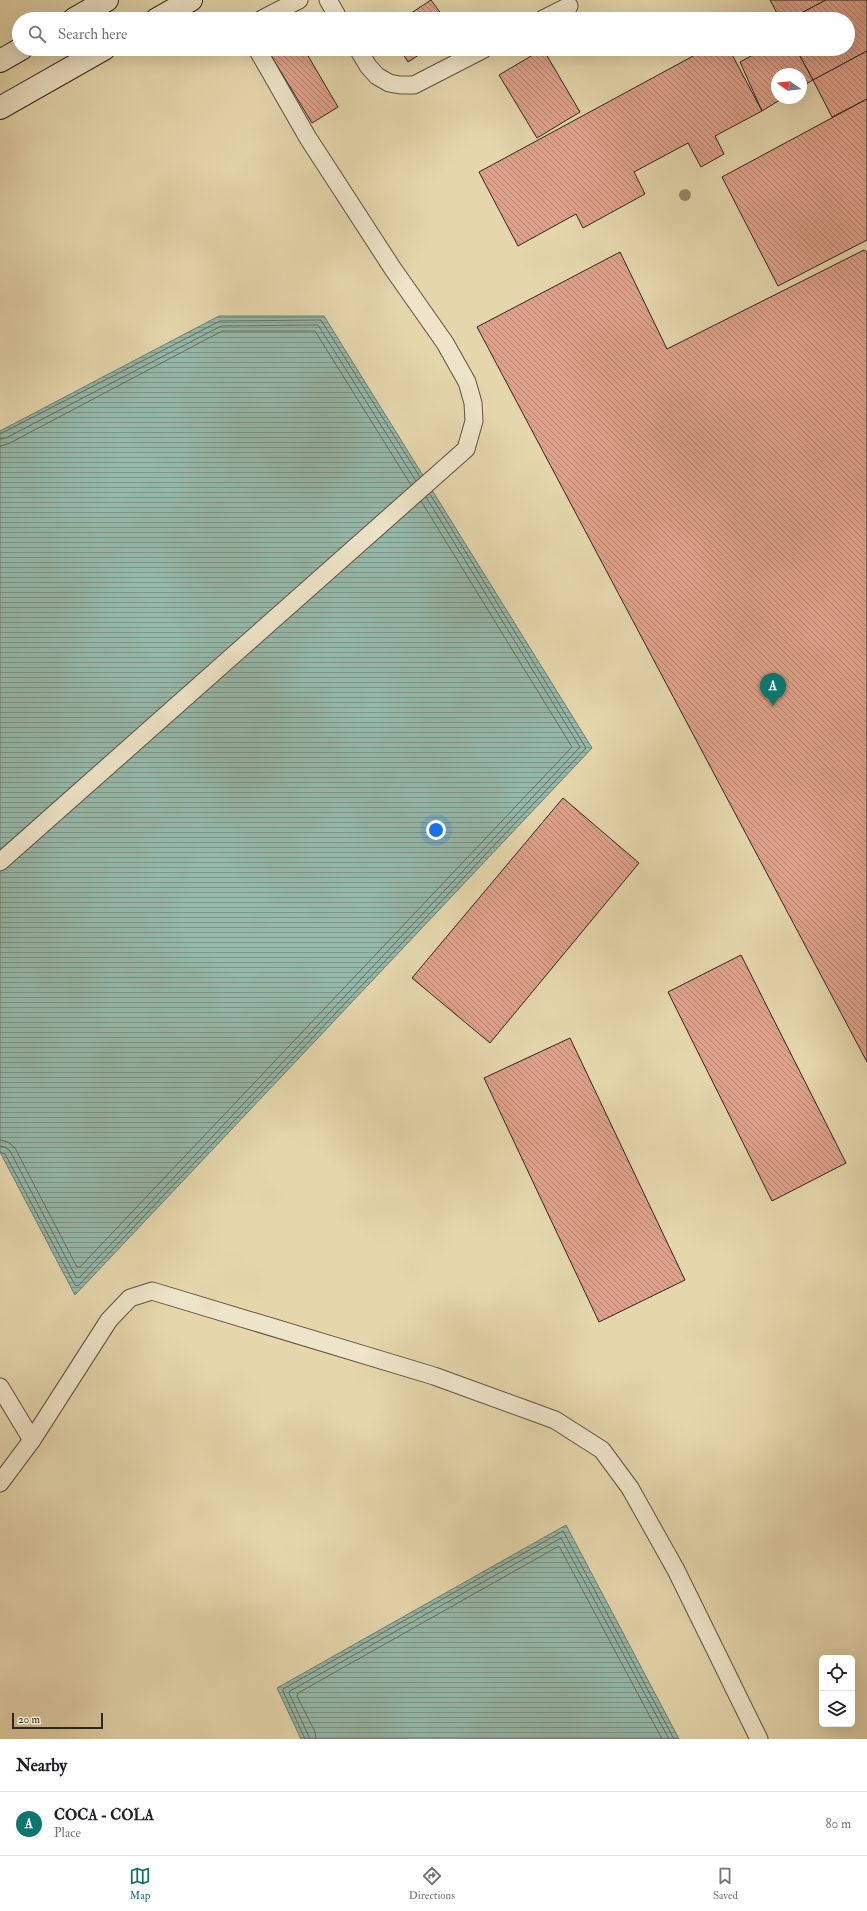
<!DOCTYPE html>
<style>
body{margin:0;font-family:"IM FELL Double Pica",serif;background:#f2f2f2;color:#202124}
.controls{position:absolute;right:12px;bottom:12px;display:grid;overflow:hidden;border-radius:6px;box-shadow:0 4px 16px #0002}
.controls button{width:36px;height:36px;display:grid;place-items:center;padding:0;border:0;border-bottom:1px solid #e0e0e0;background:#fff;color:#202124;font:20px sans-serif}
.compass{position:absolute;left:771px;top:68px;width:36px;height:36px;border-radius:50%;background:#fff;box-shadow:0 4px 16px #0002;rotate:284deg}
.scale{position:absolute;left:12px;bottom:10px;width:91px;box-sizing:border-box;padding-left:4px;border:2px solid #302619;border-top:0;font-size:11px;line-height:14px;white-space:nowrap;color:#302619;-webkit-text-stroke:3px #eee4c9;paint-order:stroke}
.you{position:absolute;left:436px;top:830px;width:14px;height:14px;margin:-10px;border:3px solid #fff;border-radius:50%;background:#1a73e8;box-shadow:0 0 0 6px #1a73e833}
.badge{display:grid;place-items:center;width:26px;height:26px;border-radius:50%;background:#0f766e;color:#fff;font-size:13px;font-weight:700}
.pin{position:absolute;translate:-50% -33px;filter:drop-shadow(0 1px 2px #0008)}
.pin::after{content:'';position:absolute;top:21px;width:14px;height:12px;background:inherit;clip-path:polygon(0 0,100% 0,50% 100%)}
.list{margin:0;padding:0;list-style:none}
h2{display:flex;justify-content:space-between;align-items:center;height:52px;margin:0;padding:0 16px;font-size:17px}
h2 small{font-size:13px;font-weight:400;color:#757577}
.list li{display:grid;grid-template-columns:26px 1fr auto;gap:12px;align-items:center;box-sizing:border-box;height:64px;padding:0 16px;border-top:1px solid #e0e0e0}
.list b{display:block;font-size:15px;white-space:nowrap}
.list p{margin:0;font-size:13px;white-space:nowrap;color:#757577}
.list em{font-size:13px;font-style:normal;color:#757577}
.icon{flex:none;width:22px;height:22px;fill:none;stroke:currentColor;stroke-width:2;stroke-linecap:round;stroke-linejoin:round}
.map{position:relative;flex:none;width:867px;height:1739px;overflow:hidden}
.search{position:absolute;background:#fff;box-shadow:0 4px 16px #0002;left:12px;right:12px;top:12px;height:44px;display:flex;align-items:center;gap:10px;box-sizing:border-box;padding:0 14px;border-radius:22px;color:#757577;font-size:15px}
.sheet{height:116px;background:#fff}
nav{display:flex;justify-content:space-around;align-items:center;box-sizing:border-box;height:56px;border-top:1px solid #e0e0e0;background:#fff;font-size:11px;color:#757577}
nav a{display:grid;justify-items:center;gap:2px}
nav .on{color:#0f766e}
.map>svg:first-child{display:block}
.water{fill:url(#water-rules);stroke:#6d7e70}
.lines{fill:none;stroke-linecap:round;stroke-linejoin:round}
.shore{stroke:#637062;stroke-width:1}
.building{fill:url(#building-back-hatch);stroke:#302619}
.service-casing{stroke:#5d523e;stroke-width:19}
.secondary-casing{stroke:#302619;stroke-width:24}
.service{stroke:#eee4c9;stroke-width:17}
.secondary{stroke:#eee4c9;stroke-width:22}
.tree{fill:#938a6b}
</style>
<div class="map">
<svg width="867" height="1739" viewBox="0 0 867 1739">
<defs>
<pattern id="water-rules" width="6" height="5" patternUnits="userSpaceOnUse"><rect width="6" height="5" fill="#96b9aa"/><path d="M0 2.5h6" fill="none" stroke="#7b968a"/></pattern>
<pattern id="building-back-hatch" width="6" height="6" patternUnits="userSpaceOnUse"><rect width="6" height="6" fill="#e0a18a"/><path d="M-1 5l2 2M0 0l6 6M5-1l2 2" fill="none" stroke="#b68370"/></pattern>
</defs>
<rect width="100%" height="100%" fill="#e5d6ac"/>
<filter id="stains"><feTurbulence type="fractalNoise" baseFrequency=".005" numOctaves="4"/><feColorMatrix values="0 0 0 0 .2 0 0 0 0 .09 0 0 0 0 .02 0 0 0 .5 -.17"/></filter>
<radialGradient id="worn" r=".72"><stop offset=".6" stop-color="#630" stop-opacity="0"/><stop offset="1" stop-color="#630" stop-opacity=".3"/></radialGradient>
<g class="water">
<polygon points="219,316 324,316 592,748 75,1295 0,1152 0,431"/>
<polygon points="566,1525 679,1739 301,1739 277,1688"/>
</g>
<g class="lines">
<g class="shore">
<polyline points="0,434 220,321 321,320 420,477"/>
<polyline points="0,439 6,438 221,326 318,325 416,481"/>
<polyline points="0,446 8,444 222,331 315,331 411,485"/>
<polyline points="0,1140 8,1142 15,1148 77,1267 80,1267 572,747 421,501"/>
<polyline points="0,1146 5,1147 10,1151 76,1277 79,1278 580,747 426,497"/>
<polyline points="0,1152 5,1154 75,1285 78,1286 586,748 430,494"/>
<polyline points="305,1739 283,1691 283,1689 563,1531 674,1739"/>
<polyline points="310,1739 289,1693 290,1691 561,1538 669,1739"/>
<polyline points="316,1739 315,1732 297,1696 298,1693 559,1546 662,1739"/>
</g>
</g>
<g class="building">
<polygon points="431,0 445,19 402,19"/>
<polygon points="770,0 826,0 790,19 780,19"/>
<polygon points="826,0 867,0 867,51 813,80 796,49 848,49 848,19 790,19"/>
<polygon points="267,49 304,49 338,107 312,123"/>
<polygon points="400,49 428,49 408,62"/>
<polygon points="543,49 580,112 537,138 499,75"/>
<polygon points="706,49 729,49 762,111 715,136 724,154 701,167 688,143 634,172 645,194 583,228 576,214 518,246 479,172"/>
<polygon points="764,49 796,49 813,80 801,87 801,74 777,74 777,98 783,98 762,111 740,62"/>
<polygon points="867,51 867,99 832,117 813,80"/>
<polygon points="867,99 867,240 778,286 722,177"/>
<polygon points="864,250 867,252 867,1062 477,327 620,252 667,349"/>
<polygon points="563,798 639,863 490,1043 412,978"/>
<polygon points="741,955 846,1163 772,1201 668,992"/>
<polygon points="570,1038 685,1280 599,1322 484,1078"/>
</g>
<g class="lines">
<defs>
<g id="service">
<polyline points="328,0 339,19"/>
<polyline points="262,19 299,0"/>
<polyline points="543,19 569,6"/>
<polyline points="358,49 368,66 377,76 389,83 400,85 414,85 484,49"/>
<polyline points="0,862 466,449 474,421 473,403 467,382 445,343 393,269 308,138 257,49"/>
<polyline points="0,1387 32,1440"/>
<polyline points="0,1483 32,1440 109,1320 130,1298 152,1291 434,1376 555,1420 602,1450 630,1488 676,1570 759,1739"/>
</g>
<g id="secondary">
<polyline points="74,19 107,0"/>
<polyline points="157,19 191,0"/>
<polyline points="0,61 21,49"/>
<polyline points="0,108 104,49"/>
</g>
</defs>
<use href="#service" class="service-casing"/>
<use href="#secondary" class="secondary-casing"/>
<use href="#service" class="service"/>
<use href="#secondary" class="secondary"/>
</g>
<circle class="tree" cx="685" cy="195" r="6"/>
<rect width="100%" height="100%" filter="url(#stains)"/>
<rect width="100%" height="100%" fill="url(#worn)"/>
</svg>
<div class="controls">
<button><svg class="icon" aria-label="locate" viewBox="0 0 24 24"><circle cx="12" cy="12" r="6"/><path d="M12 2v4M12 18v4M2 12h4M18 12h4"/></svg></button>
<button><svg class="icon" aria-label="layers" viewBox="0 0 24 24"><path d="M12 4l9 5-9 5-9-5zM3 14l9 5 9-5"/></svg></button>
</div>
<svg class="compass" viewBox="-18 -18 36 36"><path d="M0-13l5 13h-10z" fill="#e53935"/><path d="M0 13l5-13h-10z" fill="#757577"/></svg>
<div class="scale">20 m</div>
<div class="you"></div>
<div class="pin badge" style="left:773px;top:706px">A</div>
<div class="search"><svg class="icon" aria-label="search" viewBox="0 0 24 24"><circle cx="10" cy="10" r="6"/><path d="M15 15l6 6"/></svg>Search here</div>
</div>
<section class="sheet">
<h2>Nearby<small></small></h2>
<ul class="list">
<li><span class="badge">A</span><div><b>COCA - COLA</b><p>Place</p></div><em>80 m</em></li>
</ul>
</section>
<nav>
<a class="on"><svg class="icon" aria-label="map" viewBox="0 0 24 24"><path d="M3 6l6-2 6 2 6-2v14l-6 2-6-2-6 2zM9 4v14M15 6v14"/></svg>Map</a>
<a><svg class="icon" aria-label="directions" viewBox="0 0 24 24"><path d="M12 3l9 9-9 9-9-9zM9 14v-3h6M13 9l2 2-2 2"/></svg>Directions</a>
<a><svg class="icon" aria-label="saved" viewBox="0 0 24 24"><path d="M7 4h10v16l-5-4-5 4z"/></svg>Saved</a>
</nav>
